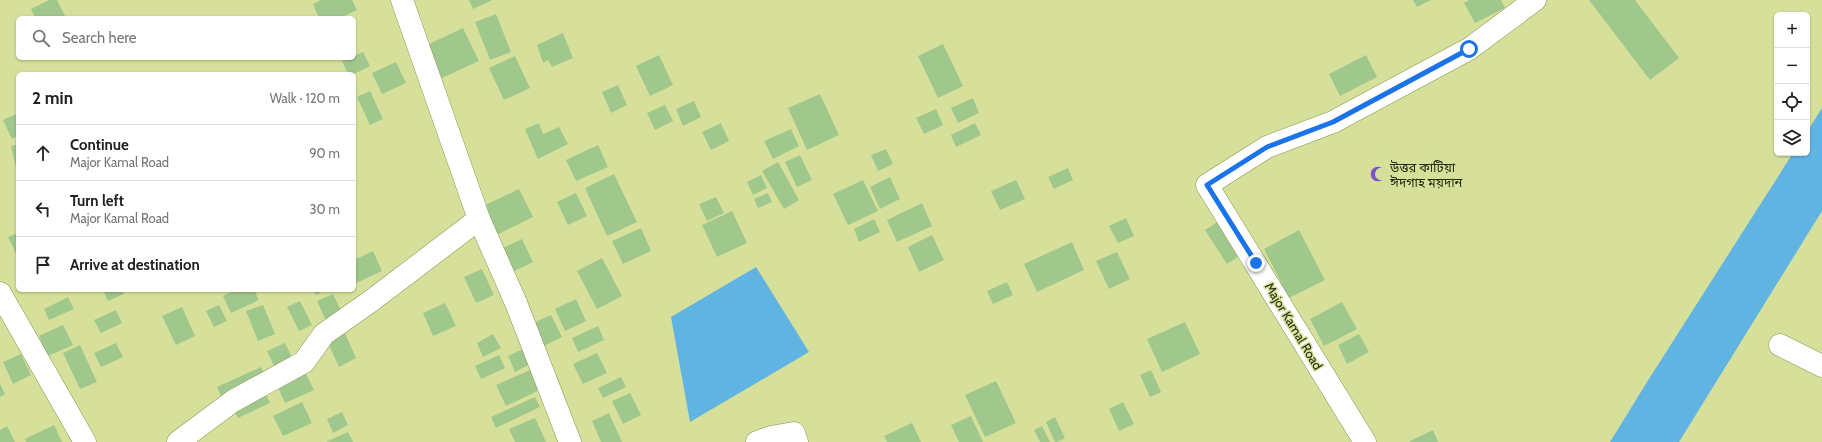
<!DOCTYPE html>
<meta charset="utf-8">
<style>
body{margin:0;font-family:Cabin,"Noto Sans Bengali",sans-serif;background:#f6f6f6;color:#222}
.controls{position:absolute;right:12px;top:12px;display:grid;overflow:hidden;border-radius:6px;box-shadow:0 1px 3px #0004}
.controls button{width:36px;height:36px;display:grid;place-items:center;padding:0;border:0;border-bottom:1px solid #e0e0e0;background:#fff;color:#222;font:20px sans-serif}
.stop{position:absolute;width:12px;height:12px;margin:-9px;border:3px solid #1a73e8;border-radius:50%;background:#fff}
.stop.end{background:#1a73e8;border-color:#fff;box-shadow:0 1px 4px #0008}
.list{margin:0;padding:0;list-style:none}
h2{display:flex;justify-content:space-between;align-items:center;height:52px;margin:0;padding:0 16px;font-size:17px}
h2 small{font-size:13px;font-weight:400;color:#767676}
.list li{display:grid;grid-template-columns:26px 1fr auto;gap:12px;align-items:center;box-sizing:border-box;height:56px;padding:0 16px;border-top:1px solid #e0e0e0}
.list b{display:block;font-size:15px;white-space:nowrap}
.list p{margin:0;font-size:13px;white-space:nowrap;color:#767676}
.list em{font-size:13px;font-style:normal;color:#767676}
.icon{flex:none;width:22px;height:22px;fill:none;stroke:currentColor;stroke-width:2;stroke-linecap:round;stroke-linejoin:round}
.map{position:relative;flex:none;width:1822px;height:442px;overflow:hidden}
.search{position:absolute;background:#fff;box-shadow:0 1px 3px #0004;left:16px;top:16px;width:340px;height:44px;display:flex;align-items:center;gap:10px;box-sizing:border-box;padding:0 14px;border-radius:6px;color:#767676;font-size:15px}
.panel{position:absolute;background:#fff;box-shadow:0 1px 3px #0004;left:16px;top:72px;width:340px;height:220px;border-radius:6px}
.map>svg:first-child{display:block}
.water{fill:#61b4e2}
.building{fill:#a1c88c}
.lines{fill:none;stroke-linecap:round;stroke-linejoin:round}
.minor-casing{stroke:#8b9450;stroke-width:23}
.tertiary-casing{stroke:#8b9450;stroke-width:23}
.minor{stroke:#fff;stroke-width:22}
.tertiary{stroke:#fff;stroke-width:22}
.route{stroke:#1a73e8;stroke-width:5}
.labels{text-anchor:middle;stroke-width:3;stroke-linejoin:round;paint-order:stroke}
.poi-label{font-size:13px;fill:#282b0f;stroke:#d6e09a;text-anchor:start}
.street-label{font-size:13px;fill:#282b0f;stroke:#d6e09a}
</style>
<div class="map">
<svg width="1822" height="442" viewBox="0 0 1822 442">
<rect width="100%" height="100%" fill="#d6e09a"/>
<g class="water">
<polygon points="1822,108 1822,211 1679,442 1610,442 1647,382 1793,153 1807,153 1807,132"/>
<polygon points="756,267 809,352 690,422 671,317"/>
</g>
<g class="building">
<polygon points="49,0 57,0 66,18 35,18 31,9"/>
<polygon points="321,0 352,0 357,10 340,18 319,18 313,4"/>
<polygon points="469,0 492,0 473,9"/>
<polygon points="1413,0 1431,0 1417,7"/>
<polygon points="1469,0 1501,0 1505,8 1475,23 1464,3"/>
<polygon points="1589,0 1635,0 1679,58 1650,80"/>
<polygon points="496,14 511,52 490,60 475,22"/>
<polygon points="463,28 479,61 442,78 427,45"/>
<polygon points="563,33 573,58 552,67 548,60 543,63 537,45"/>
<polygon points="943,44 963,86 938,98 918,56"/>
<polygon points="363,52 370,66 354,74 348,74 342,61 354,58 354,56"/>
<polygon points="659,55 673,85 650,96 636,66"/>
<polygon points="1366,55 1377,77 1340,96 1329,74"/>
<polygon points="515,56 530,88 504,100 489,68"/>
<polygon points="396,62 406,83 382,94 372,73"/>
<polygon points="618,85 627,105 611,113 602,92"/>
<polygon points="370,91 383,119 370,125 357,97"/>
<polygon points="820,94 839,135 807,150 788,108"/>
<polygon points="973,98 979,113 958,123 951,108"/>
<polygon points="694,101 701,117 683,126 676,109"/>
<polygon points="665,105 673,121 655,130 647,113"/>
<polygon points="936,109 943,125 924,134 916,118"/>
<polygon points="18,113 18,136 12,139 3,120"/>
<polygon points="539,123 543,134 559,127 568,144 538,159 525,129"/>
<polygon points="721,123 729,141 711,150 702,132"/>
<polygon points="975,123 981,135 956,147 951,135"/>
<polygon points="791,129 799,146 773,159 764,141"/>
<polygon points="18,144 18,171 17,172 11,146"/>
<polygon points="598,145 608,167 576,181 566,160"/>
<polygon points="886,149 893,164 878,171 871,155"/>
<polygon points="800,155 812,180 797,187 785,162"/>
<polygon points="778,162 799,200 784,209 762,171"/>
<polygon points="1068,168 1073,180 1054,189 1048,177"/>
<polygon points="614,174 637,222 607,236 585,188"/>
<polygon points="761,175 767,188 753,195 747,182"/>
<polygon points="890,177 900,199 880,209 870,187"/>
<polygon points="863,180 878,211 848,225 833,194"/>
<polygon points="1016,180 1025,199 1000,210 991,191"/>
<polygon points="519,189 533,217 496,235 483,206"/>
<polygon points="576,193 587,216 568,225 557,202"/>
<polygon points="768,193 772,202 758,208 754,199"/>
<polygon points="716,197 724,213 707,221 699,204"/>
<polygon points="922,203 932,226 897,242 887,220"/>
<polygon points="732,211 747,243 717,257 702,225"/>
<polygon points="1225,217 1247,251 1227,264 1205,230"/>
<polygon points="1126,218 1134,236 1118,243 1109,226"/>
<polygon points="874,219 880,232 859,242 854,229"/>
<polygon points="641,228 651,251 623,264 612,241"/>
<polygon points="1299,230 1325,280 1289,298 1264,249"/>
<polygon points="18,233 18,258 8,237"/>
<polygon points="932,235 944,260 919,272 908,247"/>
<polygon points="522,239 533,262 512,272 501,249"/>
<polygon points="1072,242 1084,270 1037,292 1024,264"/>
<polygon points="373,251 382,271 354,284 354,260"/>
<polygon points="1117,252 1130,279 1109,289 1096,261"/>
<polygon points="602,258 622,296 597,309 577,271"/>
<polygon points="482,269 494,295 476,303 464,277"/>
<polygon points="1007,282 1013,295 993,304 987,291"/>
<polygon points="103,290 122,290 124,294 108,301"/>
<polygon points="236,290 254,290 259,300 231,313 223,296"/>
<polygon points="314,290 326,290 316,295"/>
<polygon points="333,294 343,315 327,323 317,301"/>
<polygon points="68,297 74,309 49,320 44,309"/>
<polygon points="576,299 586,321 565,331 555,309"/>
<polygon points="300,301 312,325 299,331 287,307"/>
<polygon points="1342,302 1357,329 1324,346 1310,319"/>
<polygon points="445,303 456,326 433,336 423,313"/>
<polygon points="219,305 227,321 214,327 206,311"/>
<polygon points="263,305 275,334 258,341 246,311"/>
<polygon points="182,307 195,336 176,345 162,316"/>
<polygon points="116,310 122,323 101,333 94,320"/>
<polygon points="551,315 562,337 544,346 533,323"/>
<polygon points="1185,322 1200,354 1162,372 1147,339"/>
<polygon points="63,325 73,345 48,356 39,336"/>
<polygon points="598,326 604,340 578,352 572,338"/>
<polygon points="343,329 356,358 339,367 325,337"/>
<polygon points="493,334 501,348 483,357 477,343"/>
<polygon points="1359,334 1369,352 1347,364 1338,345"/>
<polygon points="116,343 123,357 101,367 94,353"/>
<polygon points="285,343 295,364 277,372 267,351"/>
<polygon points="80,345 97,382 80,389 63,353"/>
<polygon points="525,348 532,363 515,372 508,356"/>
<polygon points="597,353 607,373 583,384 573,364"/>
<polygon points="21,354 31,375 13,384 3,362"/>
<polygon points="499,355 505,368 481,379 475,366"/>
<polygon points="261,367 267,380 223,401 217,387"/>
<polygon points="532,369 542,389 506,406 496,385"/>
<polygon points="304,370 314,390 285,403 276,383"/>
<polygon points="1151,370 1161,392 1150,397 1140,375"/>
<polygon points="621,377 626,387 603,398 598,388"/>
<polygon points="996,381 1016,423 985,437 965,395"/>
<polygon points="0,384 5,394 0,397"/>
<polygon points="264,390 270,403 238,418 231,405"/>
<polygon points="630,393 641,415 623,424 612,401"/>
<polygon points="535,397 540,407 496,428 491,417"/>
<polygon points="302,402 312,423 283,436 273,416"/>
<polygon points="1123,402 1134,424 1119,431 1109,409"/>
<polygon points="342,412 348,425 333,433 327,419"/>
<polygon points="609,413 622,442 601,442 592,421"/>
<polygon points="971,416 983,442 959,442 951,425"/>
<polygon points="1055,417 1065,438 1057,442 1055,442 1046,422"/>
<polygon points="535,418 546,442 515,442 509,429"/>
<polygon points="912,423 921,442 887,442 884,436"/>
<polygon points="54,425 62,442 26,442 25,439"/>
<polygon points="7,426 15,442 0,442 0,430"/>
<polygon points="1042,426 1050,442 1040,442 1034,430"/>
<polygon points="1433,430 1438,442 1408,442"/>
<polygon points="348,432 353,442 326,442"/>
</g>
<g class="lines">
<defs>
<g id="minor">
<polyline points="0,293 85,442"/>
<polyline points="1780,345 1822,366"/>
<polyline points="178,442 233,401 304,362 324,334 371,301 479,219"/>
<polyline points="757,442 771,437 794,433 797,442"/>
</g>
<g id="tertiary">
<polyline points="402,0 479,219 516,303 570,442"/>
<polyline points="1365,442 1207,185 1267,147 1333,122 1469,49 1535,0"/>
</g>
</defs>
<use href="#minor" class="minor-casing"/>
<use href="#tertiary" class="tertiary-casing"/>
<use href="#minor" class="minor"/>
<use href="#tertiary" class="tertiary"/>
</g>
<g class="lines">
<polyline class="route" points="1256,263 1207,185 1267,147 1333,122 1469,49"/>
</g>
<defs>
<symbol id="mosque-bare" viewBox="-9 -9 18 18"><path d="M3.5-4.9A6 6 0 1 0 3.5 4.9A5 5 0 1 1 3.5-4.9Z" fill="#7b53cc" stroke="#d6e09a" stroke-width="2.5" paint-order="stroke"/></symbol>
</defs>
<g fill-rule="evenodd">
<use href="#mosque-bare" x="1367" y="163" width="22" height="22"/>
</g>
<g class="labels">
<g class="poi-label">
<text x="1390" y="172">উত্তর কাটিয়া<tspan x="1390" dy="15">ঈদগাহ ময়দান</tspan></text>
</g>
<g class="street-label">
<text transform="translate(1294 326) rotate(59)" y="5">Major Kamal Road</text>
</g>
</g>
</svg>
<div class="controls">
<button>+</button>
<button>−</button>
<button><svg class="icon" aria-label="locate" viewBox="0 0 24 24"><circle cx="12" cy="12" r="6"/><path d="M12 2v4M12 18v4M2 12h4M18 12h4"/></svg></button>
<button><svg class="icon" aria-label="layers" viewBox="0 0 24 24"><path d="M12 4l9 5-9 5-9-5zM3 14l9 5 9-5"/></svg></button>
</div>
<div class="stop" style="left:1469px;top:49px"></div>
<div class="stop end" style="left:1256px;top:263px"></div>
<div class="search"><svg class="icon" aria-label="search" viewBox="0 0 24 24"><circle cx="10" cy="10" r="6"/><path d="M15 15l6 6"/></svg>Search here</div>
<section class="panel">
<h2>2 min<small>Walk · 120 m</small></h2>
<ul class="list">
<li><svg class="icon" aria-label="ahead" viewBox="0 0 24 24"><path d="M12 20V5M6 11l6-6 6 6"/></svg><div><b>Continue</b><p>Major Kamal Road</p></div><em>90 m</em></li>
<li><svg class="icon" aria-label="left" viewBox="0 0 24 24"><path d="M17 20v-9H6M10 6l-5 5 5 5"/></svg><div><b>Turn left</b><p>Major Kamal Road</p></div><em>30 m</em></li>
<li><svg class="icon" aria-label="arrive" viewBox="0 0 24 24"><path d="M6 21V4h12l-3 4 3 4H6"/></svg><div><b>Arrive at destination</b></div></li>
</ul>
</section>
</div>
